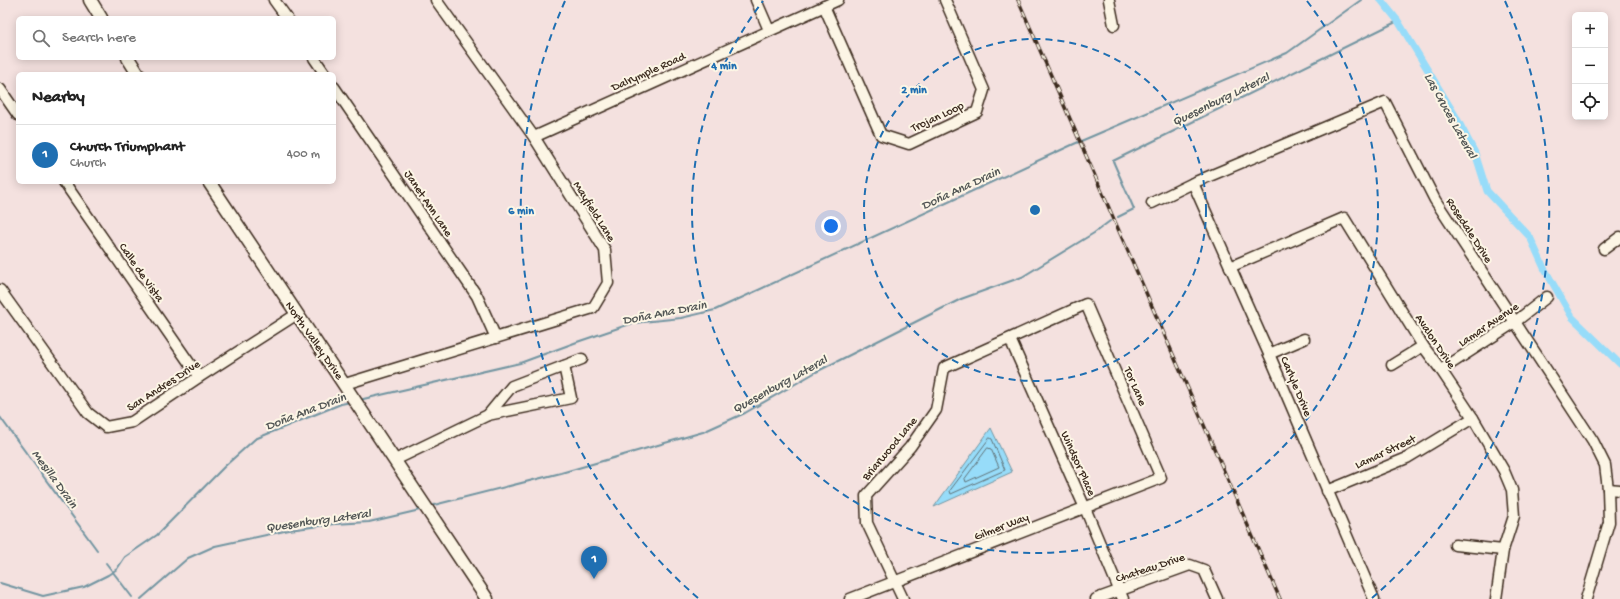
<!DOCTYPE html>
<meta charset="utf-8">
<style>
body{margin:0;font-family:"Gochi Hand",sans-serif;background:#f2f2f2;color:#222}
.controls{position:absolute;right:12px;top:12px;display:grid;overflow:hidden;border-radius:6px;box-shadow:0 2px 10px #0003}
.controls button{width:36px;height:36px;display:grid;place-items:center;padding:0;border:0;border-bottom:1px solid #e0e0e0;background:#fff;color:#222;font:20px sans-serif}
.you{position:absolute;left:831px;top:226px;width:14px;height:14px;margin:-10px;border:3px solid #fff;border-radius:50%;background:#1a73e8;box-shadow:0 0 0 6px #1a73e833}
.badge{display:grid;place-items:center;width:26px;height:26px;border-radius:50%;background:#1f6fb2;color:#fff;font-size:13px;font-weight:700}
.pin{position:absolute;translate:-50% -33px;filter:drop-shadow(0 1px 2px #0008)}
.pin::after{content:'';position:absolute;top:21px;width:14px;height:12px;background:inherit;clip-path:polygon(0 0,100% 0,50% 100%)}
.list{margin:0;padding:0;list-style:none}
h2{display:flex;justify-content:space-between;align-items:center;height:52px;margin:0;padding:0 16px;font-size:17px}
h2 small{font-size:13px;font-weight:400;color:#767676}
.list li{display:grid;grid-template-columns:26px 1fr auto;gap:12px;align-items:center;box-sizing:border-box;height:60px;padding:0 16px;border-top:1px solid #e0e0e0}
.list b{display:block;font-size:15px;white-space:nowrap}
.list p{margin:0;font-size:13px;white-space:nowrap;color:#767676}
.list em{font-size:13px;font-style:normal;color:#767676}
.icon{flex:none;width:22px;height:22px;fill:none;stroke:currentColor;stroke-width:2;stroke-linecap:round;stroke-linejoin:round}
.map{position:relative;flex:none;width:1620px;height:599px;overflow:hidden}
.search{position:absolute;background:#fff;box-shadow:0 2px 10px #0003;left:16px;top:16px;width:320px;height:44px;display:flex;align-items:center;gap:10px;box-sizing:border-box;padding:0 14px;border-radius:6px;color:#767676;font-size:15px}
.panel{position:absolute;background:#fff;box-shadow:0 2px 10px #0003;left:16px;top:72px;width:320px;height:112px;border-radius:6px}
.map>svg:first-child{display:block}
.water{fill:#97dcf9;stroke:#7295a1}
.lines{fill:none;stroke-linecap:round;stroke-linejoin:round}
.shore{stroke:#607176;stroke-width:1}
.stream{stroke:#7295a1;stroke-width:2}
.canal{stroke:#97dcf9;stroke-width:7}
.minor-casing{stroke:#3b2a1e;stroke-width:13}
.major-casing{stroke:#3b2a1e;stroke-width:15}
.minor{stroke:#fcf5e5;stroke-width:10}
.major{stroke:#fcf5e5;stroke-width:12}
.rail-casing{stroke:#3b2a1e;stroke-width:3.5}
.rail{stroke:#fcf5e5;stroke-width:2;stroke-dasharray:6;stroke-linecap:butt}
.ring{fill:none;stroke:#1f6fb2;stroke-width:2;stroke-dasharray:7 5}
.labels{text-anchor:middle;stroke-width:4;stroke-linejoin:round;paint-order:stroke}
.street-label{font-size:12px;fill:#3b2a1e;stroke:#fcf5e5}
.water-label{font-size:13px;font-style:italic;fill:#525655;stroke:#fcf5e5}
.centre{fill:#1f6fb2;stroke:#fcf5e5;stroke-width:2}
.ring-label{font-size:12px;text-anchor:middle;font-weight:bold;fill:#1f6fb2;stroke:#fcf5e5;stroke-width:4;stroke-linejoin:round;paint-order:stroke}
</style>
<div class="map">
<svg width="1620" height="599" viewBox="0 0 1620 599">
<rect width="100%" height="100%" fill="#f4e1df"/>
<filter id="ink" filterUnits="userSpaceOnUse"><feTurbulence type="fractalNoise" baseFrequency=".025" numOctaves="2"/><feDisplacementMap in="SourceGraphic" scale="8" xChannelSelector="R" yChannelSelector="G"/><feConvolveMatrix kernelMatrix="1 2 1 2 8 2 1 2 1" color-interpolation-filters="sRGB"/></filter>
<g filter="url(#ink)">
<polygon class="water" points="991,428 1012,472 934,507"/>
<g class="lines">
<g class="shore">
<polygon points="990,438 992,439 1005,470 951,494 950,491"/>
<polygon points="988,448 991,449 999,467 966,482 965,479"/>
</g>
<g class="stream">
<polyline points="1118,217 1134,209 1113,161 1398,21"/>
<polyline points="359,400 520,363 577,342 633,323 681,318 715,310 1074,144 1287,53 1361,0"/>
<polyline points="0,417 97,550"/>
<polyline points="434,505 561,473 703,432 745,413 816,372 961,299 1022,277 1094,233 1110,221"/>
<polyline points="106,563 132,597"/>
<polyline points="0,583 43,596 84,587 108,575 117,569 125,557 157,535 225,466 255,439 341,404 351,402"/>
<polyline points="141,599 188,558 215,546 289,530 335,524 369,522 420,510"/>
</g>
<polyline class="canal" points="1381,0 1398,21 1455,115 1475,153 1487,191 1530,237 1544,268 1572,317 1620,364"/>
<defs>
<g id="minor">
<polyline points="274,0 287,18"/>
<polyline points="756,0 769,30"/>
<polyline points="1109,0 1114,25"/>
<polyline points="824,6 881,135 909,144 977,112 984,90 945,0"/>
<polyline points="314,58 325,74"/>
<polyline points="334,87 477,296 496,338"/>
<polyline points="0,89 18,115"/>
<polyline points="534,137 838,0"/>
<polyline points="64,182 199,377"/>
<polyline points="1193,183 1269,354 1374,599"/>
<polyline points="1152,203 1193,183 1385,102 1435,200 1593,441 1605,465 1608,489 1609,522 1586,599"/>
<polyline points="1604,249 1620,237"/>
<polyline points="1230,267 1344,218 1423,346 1441,370 1473,418 1504,471 1512,490 1514,516 1503,550 1496,599"/>
<polyline points="0,290 88,413 106,427 132,422 199,377 297,314"/>
<polyline points="1010,339 1085,508 1123,599"/>
<polyline points="1269,354 1304,339"/>
<polyline points="1392,365 1423,346"/>
<polyline points="1441,370 1515,322 1547,297"/>
<polyline points="345,384 593,308 608,283 605,250 534,137 436,0"/>
<polyline points="488,415 571,398 564,366"/>
<polyline points="395,460 488,415 512,386 582,359"/>
<polyline points="1608,489 1620,490"/>
<polyline points="1327,491 1407,458 1473,418"/>
<polyline points="1455,545 1503,550"/>
<polyline points="850,599 1161,478 1086,304 944,368 936,410 910,447 866,496 867,523 903,599"/>
<polyline points="1096,599 1190,565 1204,570 1217,599"/>
</g>
<g id="major">
<polyline points="90,0 101,18"/>
<polyline points="128,58 138,74"/>
<polyline points="209,182 487,599"/>
</g>
</defs>
<use href="#minor" class="minor-casing"/>
<use href="#major" class="major-casing"/>
<use href="#minor" class="minor"/>
<use href="#major" class="major"/>
<defs>
<polyline id="rail" points="1018,0 1280,599"/>
</defs>
<use href="#rail" class="rail-casing"/>
<use href="#rail" class="rail"/>
</g>
</g>
<g class="ring">
<circle cx="1035" cy="210" r="171"/>
<path d="M1307 1A343 343 0 1 1 763 1"/>
<path d="M698 598A514 514 0 0 1 565 1M1505 1A514 514 0 0 1 1372 598"/>
</g>
<g class="labels">
<g class="street-label">
<text transform="translate(648 71) rotate(-24)" y="4">Dalrymple Road</text>
<text transform="translate(937 116) rotate(-25)" y="4">Trojan Loop</text>
<text transform="translate(429 203) rotate(56)" y="4">Janet Ann Lane</text>
<text transform="translate(595 211) rotate(58)" y="4">Mayfield Lane</text>
<text transform="translate(1470 230) rotate(57)" y="4">Rosedale Drive</text>
<text transform="translate(142 272) rotate(55)" y="4">Calle de Vista</text>
<text transform="translate(1488 324) rotate(-34)" y="4">Lamar Avenue</text>
<text transform="translate(315 340) rotate(55)" y="4">North Valley Drive</text>
<text transform="translate(1436 341) rotate(56)" y="4">Avalon Drive</text>
<text transform="translate(163 385) rotate(-33)" y="4">San Andres Drive</text>
<text transform="translate(1136 386) rotate(67)" y="4">Tor Lane</text>
<text transform="translate(1297 386) rotate(67)" y="4">Carlyle Drive</text>
<text transform="translate(889 448) rotate(-50)" y="4">Briarwood Lane</text>
<text transform="translate(1385 451) rotate(-25)" y="4">Lamar Street</text>
<text transform="translate(1079 463) rotate(66)" y="4">Windsor Place</text>
<text transform="translate(1001 526) rotate(-21)" y="4">Gilmer Way</text>
<text transform="translate(1150 567) rotate(-18)" y="4">Chateau Drive</text>
</g>
<g class="water-label">
<text transform="translate(1220 98) rotate(-26)" y="5">Quesenburg Lateral</text>
<text transform="translate(1452 115) rotate(61)" y="5">Las Cruces Lateral</text>
<text transform="translate(960 187) rotate(-25)" y="5">Doña Ana Drain</text>
<text transform="translate(664 311) rotate(-11)" y="5">Doña Ana Drain</text>
<text transform="translate(779 383) rotate(-29)" y="5">Quesenburg Lateral</text>
<text transform="translate(305 410) rotate(-21)" y="5">Doña Ana Drain</text>
<text transform="translate(56 478) rotate(54)" y="5">Mesilla Drain</text>
<text transform="translate(318 519) rotate(-8)" y="5">Quesenburg Lateral</text>
</g>
</g>
<circle cx="1035" cy="210" r="6" class="centre"/>
<g class="ring-label">
<text x="724" y="69">4 min</text>
<text x="914" y="93">2 min</text>
<text x="521" y="214">6 min</text>
</g>
</svg>
<div class="controls">
<button>+</button>
<button>−</button>
<button><svg class="icon" aria-label="locate" viewBox="0 0 24 24"><circle cx="12" cy="12" r="6"/><path d="M12 2v4M12 18v4M2 12h4M18 12h4"/></svg></button>
</div>
<div class="you"></div>
<div class="pin badge" style="left:594px;top:579px">1</div>
<div class="search"><svg class="icon" aria-label="search" viewBox="0 0 24 24"><circle cx="10" cy="10" r="6"/><path d="M15 15l6 6"/></svg>Search here</div>
<section class="panel">
<h2>Nearby<small></small></h2>
<ul class="list">
<li><span class="badge">1</span><div><b>Church Triumphant</b><p>Church</p></div><em>400 m</em></li>
</ul>
</section>
</div>
